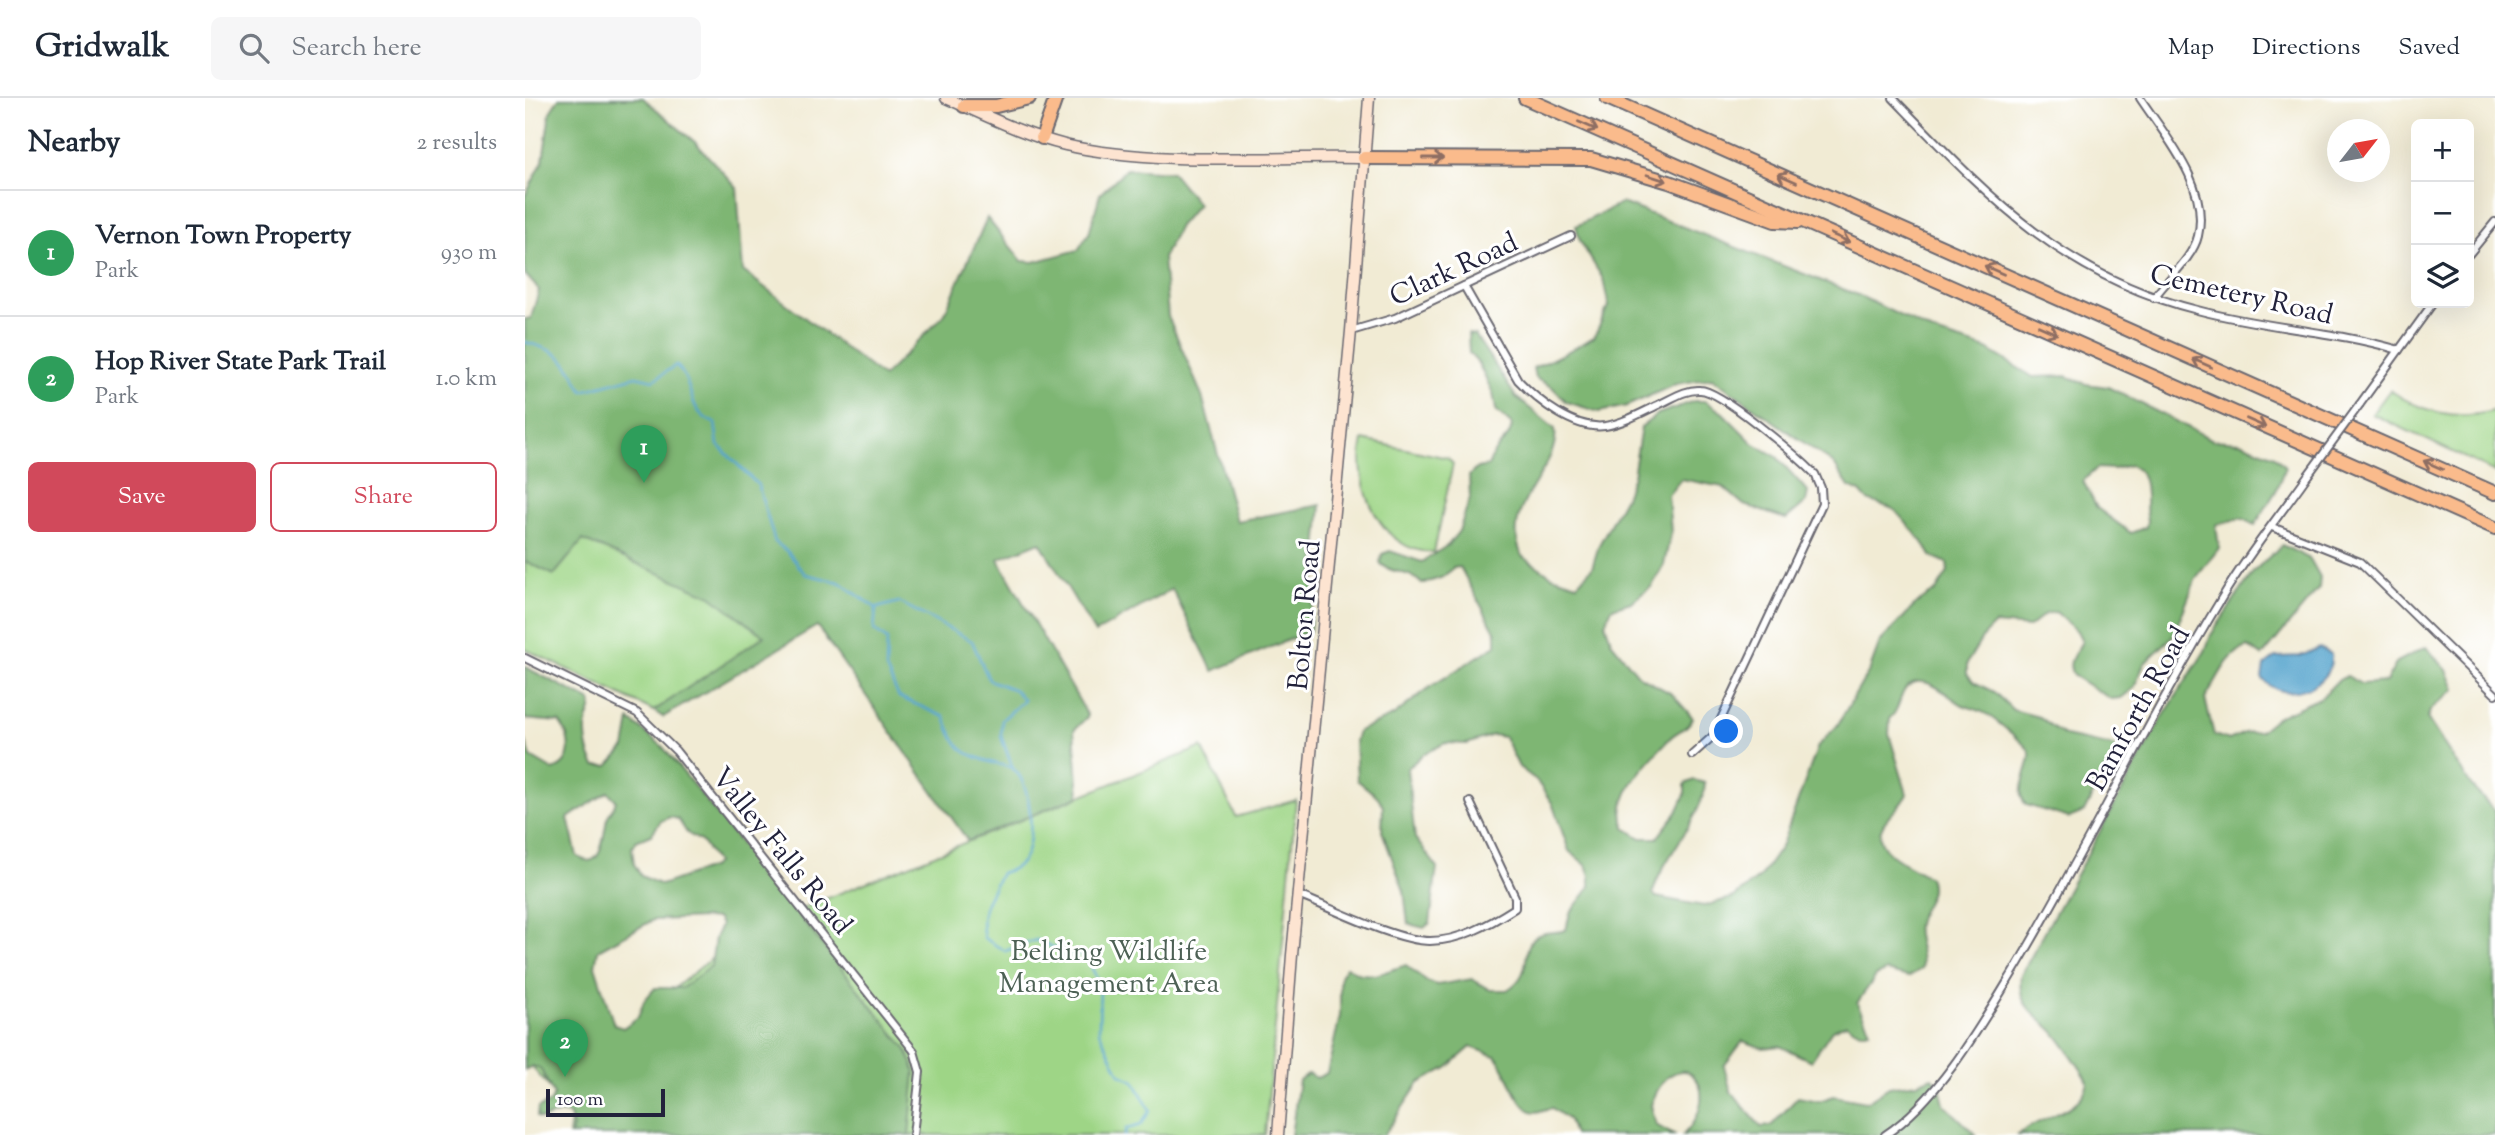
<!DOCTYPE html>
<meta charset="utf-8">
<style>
body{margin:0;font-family:"Sorts Mill Goudy",serif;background:#f6f6f7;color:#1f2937}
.controls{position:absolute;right:21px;top:21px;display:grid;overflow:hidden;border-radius:10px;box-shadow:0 7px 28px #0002}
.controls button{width:63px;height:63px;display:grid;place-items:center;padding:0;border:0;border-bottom:2px solid #e0e1e3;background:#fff;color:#1f2937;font:35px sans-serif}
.compass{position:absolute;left:1802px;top:21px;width:63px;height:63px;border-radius:50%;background:#fff;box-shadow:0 7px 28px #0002;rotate:59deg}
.scale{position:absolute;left:21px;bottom:18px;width:119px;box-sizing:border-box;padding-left:7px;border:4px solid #22223b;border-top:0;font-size:19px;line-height:24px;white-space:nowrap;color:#22223b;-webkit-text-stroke:5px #fff;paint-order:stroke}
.you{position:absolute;left:1202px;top:634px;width:24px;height:24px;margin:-18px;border:5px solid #fff;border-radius:50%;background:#1a73e8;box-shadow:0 0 0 10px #1a73e833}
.badge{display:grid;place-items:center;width:46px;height:46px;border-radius:50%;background:#d1495b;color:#fff;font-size:23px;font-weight:700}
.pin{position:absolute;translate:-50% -58px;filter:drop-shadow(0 2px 4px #0008)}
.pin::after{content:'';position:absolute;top:37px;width:24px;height:21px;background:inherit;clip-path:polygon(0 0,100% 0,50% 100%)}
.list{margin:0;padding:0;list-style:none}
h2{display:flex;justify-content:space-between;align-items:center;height:91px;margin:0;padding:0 28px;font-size:30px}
h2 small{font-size:23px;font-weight:400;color:#747a83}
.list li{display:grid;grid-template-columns:46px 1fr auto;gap:21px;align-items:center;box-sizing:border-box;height:126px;padding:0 28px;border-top:2px solid #e0e1e3}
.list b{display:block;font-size:26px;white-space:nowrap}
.list p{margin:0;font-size:23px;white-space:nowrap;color:#747a83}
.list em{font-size:23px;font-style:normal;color:#747a83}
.actions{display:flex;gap:14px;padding:21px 28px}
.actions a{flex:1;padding:16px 0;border:2px solid #d1495b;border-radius:10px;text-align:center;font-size:24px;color:#d1495b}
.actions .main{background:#d1495b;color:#fff}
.icon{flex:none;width:38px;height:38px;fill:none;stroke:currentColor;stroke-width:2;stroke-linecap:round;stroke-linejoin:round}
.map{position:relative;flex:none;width:1970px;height:1037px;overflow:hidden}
header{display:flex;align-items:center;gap:42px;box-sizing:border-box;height:98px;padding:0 35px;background:#fff;border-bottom:2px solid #e0e1e3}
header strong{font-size:33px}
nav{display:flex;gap:38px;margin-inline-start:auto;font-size:24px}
.search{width:490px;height:63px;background:#f6f6f7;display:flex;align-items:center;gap:18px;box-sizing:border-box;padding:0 24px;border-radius:10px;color:#747a83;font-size:26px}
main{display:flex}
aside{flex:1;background:#fff}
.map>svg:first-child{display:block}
.green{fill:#9ed586;stroke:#607c60;stroke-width:2}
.forest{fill:#7eb673;stroke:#506c57;stroke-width:2;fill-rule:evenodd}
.water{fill:#52a3cc;stroke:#3a6284;stroke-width:2}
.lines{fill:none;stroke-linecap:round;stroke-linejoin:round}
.stream{stroke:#52a3cc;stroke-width:2.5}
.street-casing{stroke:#6a6871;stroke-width:10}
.secondary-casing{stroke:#6a6871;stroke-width:13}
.highway-casing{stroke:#6a6871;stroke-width:16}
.street{stroke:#fff;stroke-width:6}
.secondary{stroke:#fde4d1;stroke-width:10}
.highway{stroke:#fabb8c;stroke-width:12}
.street-bridge-casing{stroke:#6a6871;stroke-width:10;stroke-linecap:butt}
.street-bridge{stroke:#fff;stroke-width:6}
.oneway{stroke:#8e6e64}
.labels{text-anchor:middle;stroke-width:6;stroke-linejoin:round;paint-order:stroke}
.street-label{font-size:28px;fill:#22223b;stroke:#fff}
.park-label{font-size:28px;fill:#4d6155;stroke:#fff}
</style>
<header>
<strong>Gridwalk</strong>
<div class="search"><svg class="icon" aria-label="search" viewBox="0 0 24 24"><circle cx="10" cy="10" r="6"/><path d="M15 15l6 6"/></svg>Search here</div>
<nav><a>Map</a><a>Directions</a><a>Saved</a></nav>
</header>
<main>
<aside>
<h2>Nearby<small>2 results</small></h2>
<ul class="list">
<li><span class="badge" style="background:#2e9e5b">1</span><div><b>Vernon Town Property</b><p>Park</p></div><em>930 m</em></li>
<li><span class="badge" style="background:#2e9e5b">2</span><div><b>Hop River State Park Trail</b><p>Park</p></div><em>1.0 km</em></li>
</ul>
<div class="actions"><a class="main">Save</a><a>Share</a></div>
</aside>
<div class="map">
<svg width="1970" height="1037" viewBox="0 0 1970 1037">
<rect width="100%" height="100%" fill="#fff"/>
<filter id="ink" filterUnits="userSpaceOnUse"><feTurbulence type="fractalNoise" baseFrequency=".0143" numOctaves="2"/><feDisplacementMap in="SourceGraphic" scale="14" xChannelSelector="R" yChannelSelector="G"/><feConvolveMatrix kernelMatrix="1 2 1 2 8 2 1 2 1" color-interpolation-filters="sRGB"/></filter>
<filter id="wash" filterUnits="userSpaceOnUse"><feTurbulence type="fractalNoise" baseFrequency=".00686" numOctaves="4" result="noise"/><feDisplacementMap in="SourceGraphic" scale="28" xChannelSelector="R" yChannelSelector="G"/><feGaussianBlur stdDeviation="1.57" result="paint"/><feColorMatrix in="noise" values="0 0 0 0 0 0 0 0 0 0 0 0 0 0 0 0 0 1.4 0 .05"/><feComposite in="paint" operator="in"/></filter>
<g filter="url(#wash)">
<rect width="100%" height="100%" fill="#f1ebd4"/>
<g class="green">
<polygon points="0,292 303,495 129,613 0,551"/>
<path d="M1865 292C1895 314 1935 324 1970 312V374L1847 316Z"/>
<path d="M838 342 923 360 928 366 909 454C856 456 828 386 838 342Z"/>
<polygon points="677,649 711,719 771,702 740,1037 44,1037 47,1015 0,961 54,967 258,803 268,814"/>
</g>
<g class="forest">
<polygon points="34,0 118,0 171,45 212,90 218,173 358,279 419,217 462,120 497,163 509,164 553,152 564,135 575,96 601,71 647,74 673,106 654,128 638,160 643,218 677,298 711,423 796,407 785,533 688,573 647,491 570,535 515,444 473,461 563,618 549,632 554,698 443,743 292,528 138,619 129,613 239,538 186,498 58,442 29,477 0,463 0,221 6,220 14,192 0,176 0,98 18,63 25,14"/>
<path d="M1097 105 1333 197 1410 235 1462 251 1508 279 1541 278 1561 286 1583 289 1688 342 1715 344 1750 358 1760 369 1751 393 1730 427 1716 420 1691 427 1694 450 1671 480 1649 537 1619 566 1609 590 1596 600 1586 601 1549 578C1539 564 1552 555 1557 543L1552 533 1531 514 1520 516 1504 529 1470 526 1459 537 1442 565V576L1449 584 1469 594 1488 612 1514 619 1540 638 1592 649 1559 714 1544 720 1501 707C1489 693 1506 670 1505 655 1505 649 1468 620 1461 616 1453 611 1444 610 1436 606 1422 598 1406 579 1388 585 1373 591 1377 611 1365 620L1364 636 1382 696C1376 709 1365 715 1358 727 1343 753 1390 770 1404 779 1412 798 1395 809 1392 826 1389 841 1400 857 1396 871L1383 879 1361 873 1351 878 1332 905 1345 932 1335 934 1321 926 1307 932 1286 963 1255 948 1238 950 1218 943 1199 968 1206 994 1236 1029 1246 1028 1273 999 1294 1003 1309 998 1341 1004 1364 989 1392 985 1407 979 1414 986 1419 1006 1451 1037H1158C1204 992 1152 936 1126 1007L1131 1027 1149 1037H1049L1044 1022 1027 1010C1021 1010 1016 1014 1010 1014 994 1014 981 969 971 958L946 949 922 970 894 985 859 1037H766L774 982 783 976 792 980 802 975 815 918V878L821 869 835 876 851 877 881 867 901 883 912 887 947 881 965 892H982C1010 875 995 852 1009 840 1017 832 1031 836 1041 832L1045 815 1065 789V778L1061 767 1044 753 1027 705 1011 682 994 669 979 639 968 637 942 646 920 645 897 657 882 671 890 740 912 769 905 825 899 830 883 826 879 793 857 733 858 709 853 699 832 682 830 643 833 633 868 618 905 589 971 547V535L935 469 928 470 918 479 897 486C884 471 867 477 855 465L857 456 865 453 897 464 923 447 934 433 945 400 944 378 952 370 963 368C966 363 967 357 971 352 979 342 985 340 987 327L971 312 968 295 953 265 944 255 943 236 950 237 991 299 1030 331C1036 372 973 406 997 458L1027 478 1052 486 1067 470 1074 447 1100 399 1108 378 1116 329 1133 316 1169 303H1180L1198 315 1228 345 1252 359 1283 394 1281 404 1261 421 1219 407 1198 389 1156 381 1143 397 1146 434 1139 467 1127 488 1106 504 1087 510 1080 525 1087 545 1114 578 1147 596 1168 620C1161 633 1152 632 1144 641 1123 665 1087 696 1100 730L1116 740H1132L1152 714 1160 697V686L1169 682 1180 685C1178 721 1136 760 1128 795L1131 799 1179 808 1209 799 1235 779 1256 749 1293 648 1312 628 1345 571 1355 544 1392 505 1411 493 1423 474 1422 465 1406 458 1398 444 1369 411 1342 402 1335 394 1324 389 1309 366 1187 280 1151 286 1102 308 1074 314 1042 304 1027 289 1010 280 1008 270C1016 267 1063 244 1068 239 1076 231 1076 217 1084 209L1078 181 1055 143 1051 128ZM1605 367C1627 375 1619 404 1622 423L1621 429 1606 435 1572 410 1558 383 1572 370 1589 371Z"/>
<path d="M1757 447 1785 461 1795 479 1794 490 1741 554 1737 558 1723 549C1701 555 1692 584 1680 601L1689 637 1704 642 1719 635 1735 633 1752 619 1797 599 1812 583 1822 578 1836 586 1861 584 1872 564 1901 549 1922 572 1930 591 1906 611 1902 620 1947 689 1970 713V1037H1493C1512 1018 1558 1016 1563 984 1561 977 1532 936 1525 930 1506 913 1492 906 1496 877L1636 622 1680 553 1686 537 1729 473Z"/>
<path d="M0 569 66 603C69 612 63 615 62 624 59 637 63 657 70 668H83L100 650 105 622 137 648 382 952 390 974 384 1037H46L48 1029 45 1017 35 1015 17 1021 12 1019 13 1010 26 1004 29 997 15 970 7 968 0 972V641L6 659 28 672C50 665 46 638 34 624L0 621ZM83 694 91 702C90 710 84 714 82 721 78 737 78 776 52 758L43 720ZM145 719 153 721 162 735 177 744 191 765 188 769 136 787 116 778 109 766 107 750 111 743 126 737 136 723ZM181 820 193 821 196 827 190 840 186 868 157 890H130L119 903 113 919 98 930 89 927 70 868 73 852 128 822Z"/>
</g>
<path class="water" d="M1795 550 1806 556C1810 589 1757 608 1737 580L1739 568 1751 559 1775 558Z"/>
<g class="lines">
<g class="stream">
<path d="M0 244C37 254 40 260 58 293L111 278 129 282 151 267C170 285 161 315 190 325L193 347 233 387 250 444 263 454 280 476 314 484 351 510 349 532 362 542 361 571 374 599 420 619C431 653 439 656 472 666 476 667 484 668 487 670 507 683 511 744 498 762 493 770 485 772 476 775 463 800 453 812 459 840L480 853 511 842 542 855 561 858 575 887 574 933 595 976 609 983 625 1012 616 1027 601 1031 600 1037"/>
<polyline points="352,510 374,504 447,543 464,582 490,592 499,602 477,622 476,638 488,671"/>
</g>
</g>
</g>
<g filter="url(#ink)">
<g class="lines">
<defs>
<g id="street">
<path d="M1368 0C1464 99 1537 179 1676 213 1741 230 1809 233 1874 252"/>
<path d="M1615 0C1640 38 1685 88 1673 138 1668 160 1641 182 1629 200"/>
<polyline points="1944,156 1970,124"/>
<path d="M939 188 993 282C1013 303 1049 332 1080 328 1099 325 1118 314 1135 306 1148 300 1161 291 1175 292 1196 292 1273 359 1290 376L1296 390 1297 406 1188 638 1167 657"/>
<polyline points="826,233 870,220 1046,138"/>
<polyline points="1835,306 1908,205"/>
<polyline points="1747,429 1835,464 1970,596"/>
<polyline points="0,560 112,615 151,653 389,953 395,974 388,1037"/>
<path d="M773 797C806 810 871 843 905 843 935 843 965 826 990 810V799L945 704"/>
<path d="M1360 1037C1412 1003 1455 929 1487 876 1561 753 1623 621 1698 498 1723 456 1755 417 1783 377"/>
</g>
<g id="secondary">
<path d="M421 0C460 17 499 37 540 47 630 68 746 58 839 60"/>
<polyline points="753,1037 767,857 826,233 844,0"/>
</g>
<g id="highway">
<polyline points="1000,0 1970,430"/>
<polyline points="1082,0 1970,395"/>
<polyline points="439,8 471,8 504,0"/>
<polyline points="517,40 531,0"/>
<polyline points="839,60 1066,61 1144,84 1250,123 1273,124"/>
</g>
</defs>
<use href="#street" class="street-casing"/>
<use href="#secondary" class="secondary-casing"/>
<use href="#highway" class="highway-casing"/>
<use href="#street" class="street"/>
<use href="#secondary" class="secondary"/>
<use href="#highway" class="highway"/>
<defs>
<polyline id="street-bridge" points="1783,377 1835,306"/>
</defs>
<use href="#street-bridge" class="street-bridge-casing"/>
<use href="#street-bridge" class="street-bridge"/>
</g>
<defs><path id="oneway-shaft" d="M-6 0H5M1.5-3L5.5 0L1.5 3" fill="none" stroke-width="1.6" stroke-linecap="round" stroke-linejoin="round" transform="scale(1.75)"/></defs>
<g class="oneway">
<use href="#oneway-shaft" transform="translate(1063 28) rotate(24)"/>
<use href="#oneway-shaft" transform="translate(908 60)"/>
<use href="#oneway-shaft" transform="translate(1132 80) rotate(18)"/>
<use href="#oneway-shaft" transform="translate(1262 80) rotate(-156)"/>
<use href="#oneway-shaft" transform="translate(1315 140) rotate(24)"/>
<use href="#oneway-shaft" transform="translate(1469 172) rotate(-156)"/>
<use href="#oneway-shaft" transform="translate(1523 232) rotate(24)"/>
<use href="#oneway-shaft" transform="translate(1677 265) rotate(-156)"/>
<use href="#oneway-shaft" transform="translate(1731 325) rotate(24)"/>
<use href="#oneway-shaft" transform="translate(1908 367) rotate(-156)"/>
</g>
</g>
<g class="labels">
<g class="street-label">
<text transform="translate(928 170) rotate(-25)" y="10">Clark Road</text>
<text transform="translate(1717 195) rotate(13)" y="10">Cemetery Road</text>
<text transform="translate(778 517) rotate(-85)" y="10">Bolton Road</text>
<text transform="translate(1612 610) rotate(-61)" y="10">Bamforth Road</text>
<text transform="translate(258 752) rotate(51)" y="10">Valley Falls Road</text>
</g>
<g class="park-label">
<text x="584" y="862">Belding Wildlife<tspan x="584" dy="32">Management Area</tspan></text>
</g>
</g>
</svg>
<div class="controls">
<button>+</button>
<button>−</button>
<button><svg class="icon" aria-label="layers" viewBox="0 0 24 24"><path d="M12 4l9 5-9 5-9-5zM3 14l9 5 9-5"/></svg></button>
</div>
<svg class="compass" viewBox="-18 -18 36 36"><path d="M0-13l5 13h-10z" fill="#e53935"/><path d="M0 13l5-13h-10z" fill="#747a83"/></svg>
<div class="scale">100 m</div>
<div class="you"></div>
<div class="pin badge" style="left:119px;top:385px;background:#2e9e5b">1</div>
<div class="pin badge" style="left:40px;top:979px;background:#2e9e5b">2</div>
</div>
</main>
